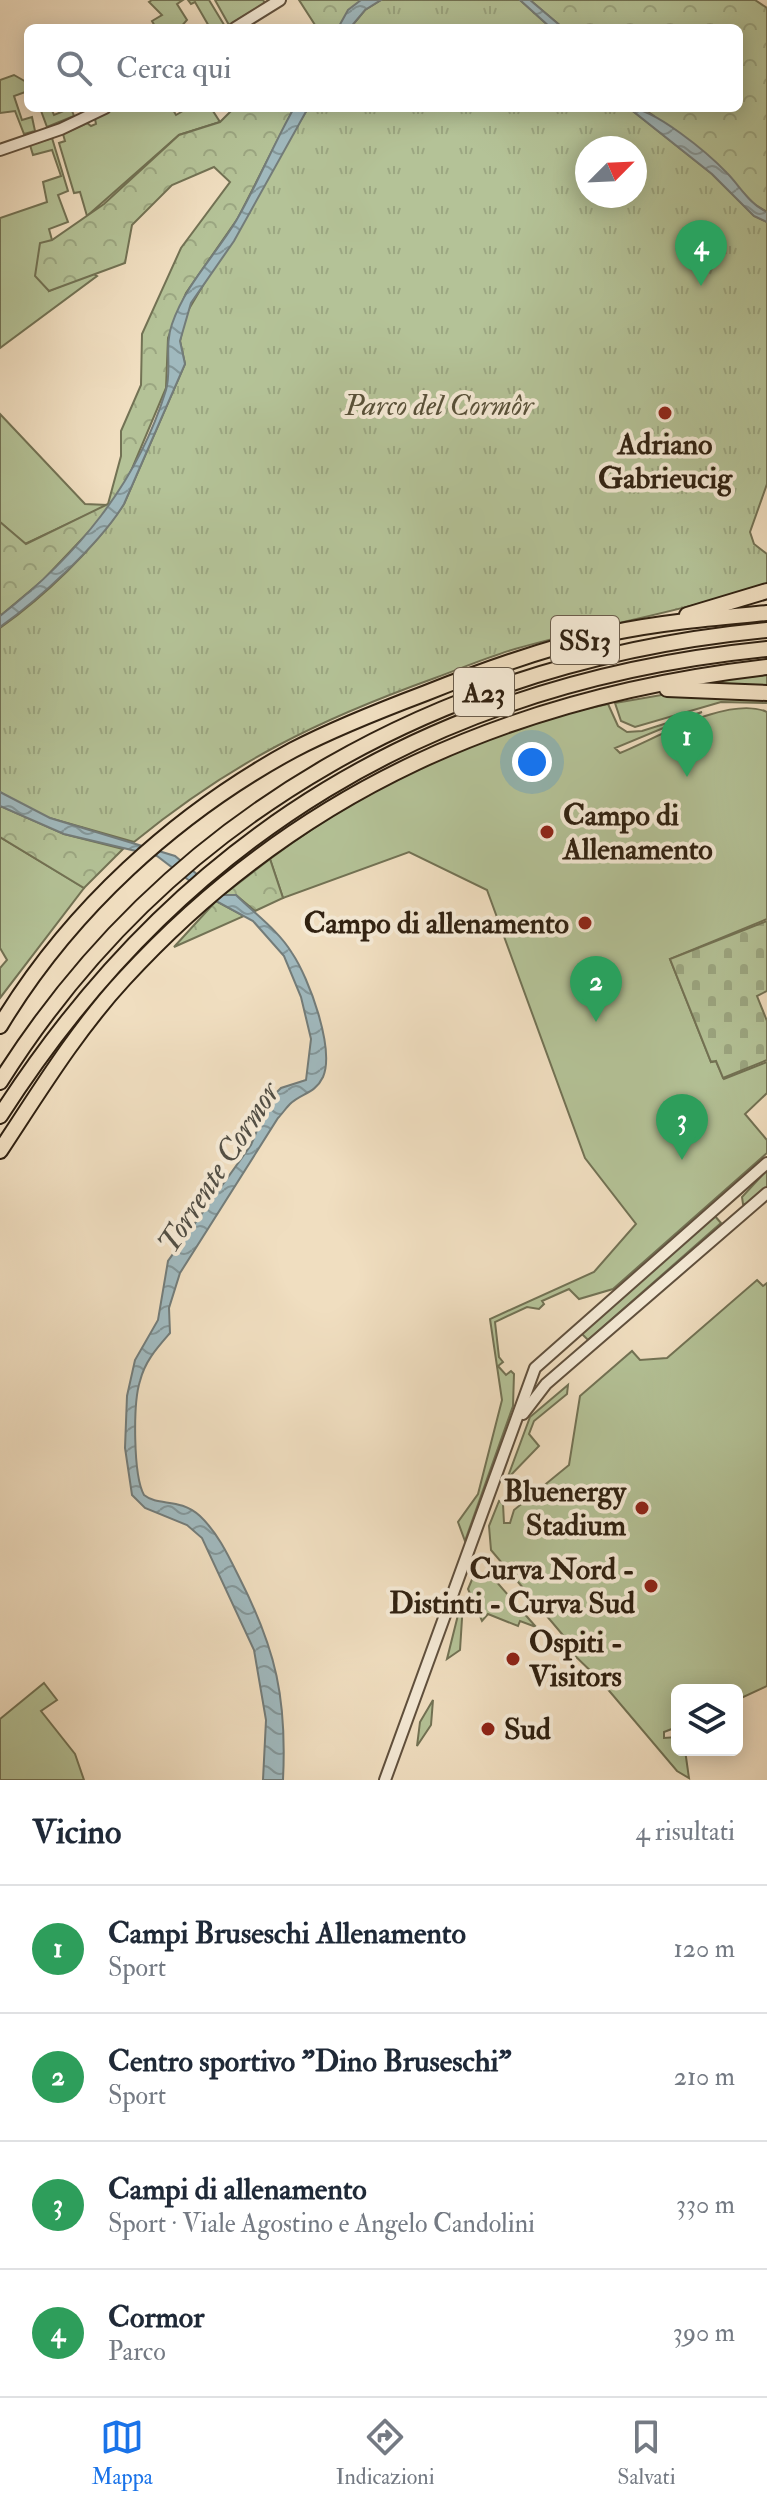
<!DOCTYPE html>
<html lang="it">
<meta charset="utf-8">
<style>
body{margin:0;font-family:"IM FELL Double Pica",serif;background:#f2f2f3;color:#1f2937}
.controls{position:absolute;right:24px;bottom:24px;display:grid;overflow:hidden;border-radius:12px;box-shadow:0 4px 20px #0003}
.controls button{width:72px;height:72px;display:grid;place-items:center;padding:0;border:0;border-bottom:2px solid #e0e1e3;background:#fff;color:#1f2937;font:40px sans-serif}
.compass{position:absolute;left:575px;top:136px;width:72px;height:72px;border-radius:50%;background:#fff;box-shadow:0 4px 20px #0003;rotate:66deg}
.you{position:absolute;left:532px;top:762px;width:28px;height:28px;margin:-20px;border:6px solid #fff;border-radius:50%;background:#1a73e8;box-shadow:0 0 0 12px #1a73e833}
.badge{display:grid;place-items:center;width:52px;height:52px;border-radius:50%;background:#1a73e8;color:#fff;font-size:26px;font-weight:700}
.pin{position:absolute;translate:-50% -66px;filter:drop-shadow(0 2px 4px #0008)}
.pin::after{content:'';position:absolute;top:42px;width:28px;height:24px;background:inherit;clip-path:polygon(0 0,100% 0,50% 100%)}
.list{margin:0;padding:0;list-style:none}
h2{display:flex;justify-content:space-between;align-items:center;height:104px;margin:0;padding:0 32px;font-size:34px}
h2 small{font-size:26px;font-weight:400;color:#747a83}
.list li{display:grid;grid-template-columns:52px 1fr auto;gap:24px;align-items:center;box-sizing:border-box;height:128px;padding:0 32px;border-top:2px solid #e0e1e3}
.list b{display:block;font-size:30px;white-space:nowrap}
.list p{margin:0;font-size:26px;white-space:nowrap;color:#747a83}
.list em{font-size:26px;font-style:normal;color:#747a83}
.icon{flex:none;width:44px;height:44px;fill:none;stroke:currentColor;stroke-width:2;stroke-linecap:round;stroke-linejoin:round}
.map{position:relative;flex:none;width:767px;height:1780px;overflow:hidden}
.search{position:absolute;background:#fff;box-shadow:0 4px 20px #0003;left:24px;right:24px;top:24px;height:88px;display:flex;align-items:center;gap:20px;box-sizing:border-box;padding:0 28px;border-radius:12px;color:#747a83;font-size:30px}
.sheet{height:616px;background:#fff}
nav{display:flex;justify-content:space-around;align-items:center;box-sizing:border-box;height:112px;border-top:2px solid #e0e1e3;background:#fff;font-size:22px;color:#747a83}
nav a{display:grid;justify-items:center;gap:4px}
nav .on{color:#1a73e8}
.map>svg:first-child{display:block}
.green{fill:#b4c297;stroke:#727254;stroke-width:2}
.forest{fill:url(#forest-crowns);stroke:#727254;stroke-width:2}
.cemetery{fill:url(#cemetery-stones);stroke:#727254;stroke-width:2}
.park{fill:url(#park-tufts);stroke:#727254;stroke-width:2;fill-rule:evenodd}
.water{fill:url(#water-waves);stroke:#737c79;stroke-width:2}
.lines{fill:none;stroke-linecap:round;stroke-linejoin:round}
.minor-casing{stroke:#60503d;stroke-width:14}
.highway-casing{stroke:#302111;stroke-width:18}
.minor{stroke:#f5ead6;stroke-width:10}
.highway{stroke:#f0dec0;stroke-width:14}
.poi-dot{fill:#8f2418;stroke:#f5ead6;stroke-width:3}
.labels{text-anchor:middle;stroke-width:8;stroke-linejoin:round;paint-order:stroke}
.shield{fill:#f5ead6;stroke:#6b5d4c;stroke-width:2}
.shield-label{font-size:28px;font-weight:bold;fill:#302111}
.park-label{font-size:30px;font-style:italic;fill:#585139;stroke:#f5ead6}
.poi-label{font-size:30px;font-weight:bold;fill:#302111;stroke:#f5ead6;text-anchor:start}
.water-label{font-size:32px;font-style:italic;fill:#524f45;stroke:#f5ead6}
</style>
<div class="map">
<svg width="767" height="1780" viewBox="0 0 767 1780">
<defs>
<pattern id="forest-crowns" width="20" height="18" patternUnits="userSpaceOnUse" patternTransform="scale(2)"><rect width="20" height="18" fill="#b4c297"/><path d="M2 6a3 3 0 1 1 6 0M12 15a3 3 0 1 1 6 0" fill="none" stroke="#9ba681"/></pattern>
<pattern id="cemetery-stones" width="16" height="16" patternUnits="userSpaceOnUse" patternTransform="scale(2)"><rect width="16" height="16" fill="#b4c297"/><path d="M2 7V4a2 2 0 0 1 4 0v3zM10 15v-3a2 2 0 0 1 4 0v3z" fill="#9ba681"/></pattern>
<pattern id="park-tufts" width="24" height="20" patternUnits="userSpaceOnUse" patternTransform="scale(2)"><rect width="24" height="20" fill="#b4c297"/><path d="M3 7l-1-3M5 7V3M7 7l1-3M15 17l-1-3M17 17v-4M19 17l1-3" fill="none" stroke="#9ba681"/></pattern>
<pattern id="water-waves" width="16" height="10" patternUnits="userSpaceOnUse" patternTransform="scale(2)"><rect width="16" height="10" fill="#a0b9be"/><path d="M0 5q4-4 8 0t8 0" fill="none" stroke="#839699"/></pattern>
</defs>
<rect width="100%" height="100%" fill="#f0dec0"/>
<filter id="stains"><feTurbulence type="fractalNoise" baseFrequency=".0025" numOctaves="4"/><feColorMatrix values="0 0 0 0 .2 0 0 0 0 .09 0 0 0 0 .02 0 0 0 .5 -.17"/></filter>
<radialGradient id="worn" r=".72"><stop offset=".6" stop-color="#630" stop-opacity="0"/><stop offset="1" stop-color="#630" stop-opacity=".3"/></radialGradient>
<g class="green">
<polygon points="152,0 183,0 177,4 187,20 180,28 156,28 152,21 162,15 149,2"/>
<polygon points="188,0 209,0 226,28 210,28 195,2 191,4"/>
<polygon points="215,0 263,0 265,3 229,25"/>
<polygon points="14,75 28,83 28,91 14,96 22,120 32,117 35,131 24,134 15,111 0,113 0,80"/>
<polygon points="40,108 51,108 54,115 71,108 74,116 47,127"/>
<polygon points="114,108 172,108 176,115 188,108 211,108 220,122 179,135 87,216 80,192 74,193 59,143 65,141 63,134 87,123 91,126 96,124 95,119"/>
<polygon points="52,138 68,191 58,195 68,222 49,229 52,240 49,291 92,273 97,276 0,348 0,218 47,202 43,182 61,176 52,150 33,155 30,145"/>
<polygon points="0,414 85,504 108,505 25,544 0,522"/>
<polygon points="767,675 767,689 694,684 694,682"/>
<polygon points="673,693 767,698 767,703 721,702 635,727 621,721 615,703"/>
<path d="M608 704 618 726 627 732 642 731 702 712 615 748 620 753C657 738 729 695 767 712V919L670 959 711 1062 716 1061 724 1079 767 1062V1093L745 1114 767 1140V1153L613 1289 579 1299 569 1289 542 1301 544 1304 539 1309 527 1307 495 1322 499 1357 503 1362 498 1366 506 1375 511 1371 514 1374 513 1406 465 1541 458 1522 478 1494 502 1400 490 1319 594 1272 636 1224 585 1158 487 890 409 852 283 898 270 859C370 784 485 729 608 704Z"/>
<polygon points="0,837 84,888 0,998 0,968 7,960 0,948"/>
<polygon points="767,1170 767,1187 747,1204 743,1204 742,1197"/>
<polygon points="714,1215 721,1223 588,1340 580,1332"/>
<polygon points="757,1280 763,1286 767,1283 767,1686 737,1700 737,1690 677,1690 677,1727 664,1732 664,1738 677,1737 677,1750 685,1750 689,1778 677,1771 600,1680 571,1652 573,1647 491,1550 489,1526 499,1501 503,1504 504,1523 510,1523 514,1510 569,1465 580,1396 632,1351 640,1360 667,1358"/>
<polygon points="568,1385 567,1394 534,1421 529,1434 539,1446 507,1479 530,1417"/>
<polygon points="484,1574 495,1580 536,1627 520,1621 518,1626 488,1614 482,1621 468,1589 473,1577"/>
<polygon points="463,1603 460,1650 447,1659 460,1607"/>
<polygon points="44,1683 57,1700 41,1711 75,1754 84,1780 0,1780 0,1719"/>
<polygon points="433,1700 431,1725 417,1746 420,1722"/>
</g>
<g class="forest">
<polygon points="299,0 361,0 338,28 317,28"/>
<polygon points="530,0 755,0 767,8 767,212 754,204 712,160 643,108 739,108 739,28 563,28"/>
<polygon points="234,108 294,108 238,218 186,293 168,338 166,388 126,483 100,520 43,580 0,616 0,522 26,544 108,504 121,456 121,431 141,385 142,334 181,248 230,182 214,167 172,185 132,225 125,263 49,291 35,276 40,243 52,240 104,204 179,135 220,122"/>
<polygon points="0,806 64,834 123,849 84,888 0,837"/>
<polygon points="270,859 283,898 255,911 236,895 222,896"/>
<polygon points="216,901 244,916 174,947"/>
</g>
<polygon class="cemetery" points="767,921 767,991 757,996 767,1021 767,1060 723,1078 716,1061 711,1062 670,959"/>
<g class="park">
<polygon points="381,0 520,0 551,28 350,28 365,10"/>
<path d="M308 108H629L712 174 754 216 767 222V484L750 532 754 544 767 554V585C684 611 599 625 515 649 488 657 462 668 435 678 318 720 232 762 134 842L39 815 0 792V628C45 596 93 550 124 504L185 364 180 341 186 314ZM587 148H635V196H587Z"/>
</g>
<g class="water">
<polygon points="361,0 381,0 365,10 350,28 338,28 348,10"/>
<polygon points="520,0 530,0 563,28 551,28"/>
<path d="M294 108H308L234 241 191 303 180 341 185 364 124 504C100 544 38 600 0 627V616C77 556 137 484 166 390 172 369 164 346 172 324 186 284 214 257 236 221 257 185 273 145 294 108Z"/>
<path d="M629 108C654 108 708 153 727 173 740 186 749 204 767 212V222L754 216 712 174Z"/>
<path d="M0 792 50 818 175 856 222 895H236C255 914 278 930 292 953 309 978 335 1049 323 1077 315 1094 301 1093 290 1104 286 1108 282 1114 278 1118L180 1273 169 1308 170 1333C157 1348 145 1361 140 1381 133 1403 133 1475 144 1495 159 1507 179 1497 200 1516 218 1533 229 1557 240 1579 276 1650 287 1699 283 1780H263L266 1720 254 1650 202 1538 187 1525 145 1508 132 1495 125 1448 127 1396 135 1360 158 1320 168 1261 251 1145 270 1099 281 1088 306 1080 311 1039 301 997 284 956 253 921 216 901 157 856 64 834 0 806Z"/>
</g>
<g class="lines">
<defs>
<g id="minor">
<polyline points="235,28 280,0"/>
<polyline points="0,150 61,129 105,108"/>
<polyline points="523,1414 546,1384 767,1193"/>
<polyline points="385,1780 535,1368 767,1163"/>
</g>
<g id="highway">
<polyline points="687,615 767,591"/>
<polyline points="667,689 767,693"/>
<path d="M0 1026C69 911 175 814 293 750 335 728 381 710 426 693 486 669 548 647 611 633 662 622 715 618 767 613"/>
<path d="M0 1082C172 809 451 660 767 630"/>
<path d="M0 1116C180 835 435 682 767 649"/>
<path d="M0 1151C39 1092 76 1031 124 979 298 789 514 696 767 667"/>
</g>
</defs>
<use href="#minor" class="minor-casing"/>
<use href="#highway" class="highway-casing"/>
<use href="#minor" class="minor"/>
<use href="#highway" class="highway"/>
</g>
<g class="poi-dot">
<circle cx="665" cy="413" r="8"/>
<circle cx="547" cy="832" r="8"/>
<circle cx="585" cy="923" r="8"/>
<circle cx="642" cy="1508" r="8"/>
<circle cx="651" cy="1586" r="8"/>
<circle cx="513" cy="1659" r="8"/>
<circle cx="488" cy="1729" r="8"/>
</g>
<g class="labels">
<g class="shield">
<rect x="551" y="616" width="68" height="48" rx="6"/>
<rect x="454" y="668" width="60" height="48" rx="6"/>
</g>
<g class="shield-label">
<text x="585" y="650">SS13</text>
<text x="484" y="702">A23</text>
</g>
<g class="park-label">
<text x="439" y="415">Parco del Cormôr</text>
</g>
<g class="poi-label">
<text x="665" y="454" text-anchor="middle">Adriano<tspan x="665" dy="34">Gabrieucig</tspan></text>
<text x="563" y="825">Campo di<tspan x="563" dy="34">Allenamento</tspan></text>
<text x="569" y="933" text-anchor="end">Campo di allenamento</text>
<text x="626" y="1501" text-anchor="end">Bluenergy<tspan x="626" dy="34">Stadium</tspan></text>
<text x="635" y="1579" text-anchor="end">Curva Nord -<tspan x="635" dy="34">Distinti - Curva Sud</tspan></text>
<text x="529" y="1652">Ospiti -<tspan x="529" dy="34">Visitors</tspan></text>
<text x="504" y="1739">Sud</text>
</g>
<g class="water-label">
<text transform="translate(218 1167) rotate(-57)" y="11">Torrente Cormor</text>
</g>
</g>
<rect width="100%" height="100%" filter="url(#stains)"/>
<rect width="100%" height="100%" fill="url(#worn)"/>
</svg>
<div class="controls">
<button><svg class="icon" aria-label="layers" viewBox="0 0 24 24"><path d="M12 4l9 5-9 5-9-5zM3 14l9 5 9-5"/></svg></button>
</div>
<svg class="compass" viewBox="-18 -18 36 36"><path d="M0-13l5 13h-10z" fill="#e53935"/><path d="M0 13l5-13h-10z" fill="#747a83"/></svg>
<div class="you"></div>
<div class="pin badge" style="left:687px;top:777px;background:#2e9e5b">1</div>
<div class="pin badge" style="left:596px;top:1022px;background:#2e9e5b">2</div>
<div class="pin badge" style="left:682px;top:1160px;background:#2e9e5b">3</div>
<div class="pin badge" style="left:701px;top:286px;background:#2e9e5b">4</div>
<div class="search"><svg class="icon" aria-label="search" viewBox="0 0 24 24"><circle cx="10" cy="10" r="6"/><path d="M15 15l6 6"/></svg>Cerca qui</div>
</div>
<section class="sheet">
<h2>Vicino<small>4 risultati</small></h2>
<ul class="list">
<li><span class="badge" style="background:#2e9e5b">1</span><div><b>Campi Bruseschi Allenamento</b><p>Sport</p></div><em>120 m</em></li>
<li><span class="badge" style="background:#2e9e5b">2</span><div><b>Centro sportivo &quot;Dino Bruseschi&quot;</b><p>Sport</p></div><em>210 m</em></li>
<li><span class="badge" style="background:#2e9e5b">3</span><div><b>Campi di allenamento</b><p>Sport · Viale Agostino e Angelo Candolini</p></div><em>330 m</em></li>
<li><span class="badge" style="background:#2e9e5b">4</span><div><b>Cormor</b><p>Parco</p></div><em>390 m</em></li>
</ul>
</section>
<nav>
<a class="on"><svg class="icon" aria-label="map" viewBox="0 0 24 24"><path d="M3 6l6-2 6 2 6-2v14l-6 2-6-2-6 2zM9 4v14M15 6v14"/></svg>Mappa</a>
<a><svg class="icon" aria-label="directions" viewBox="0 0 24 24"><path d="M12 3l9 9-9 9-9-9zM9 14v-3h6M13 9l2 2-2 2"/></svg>Indicazioni</a>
<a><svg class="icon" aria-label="saved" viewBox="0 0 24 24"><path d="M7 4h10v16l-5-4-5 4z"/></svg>Salvati</a>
</nav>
